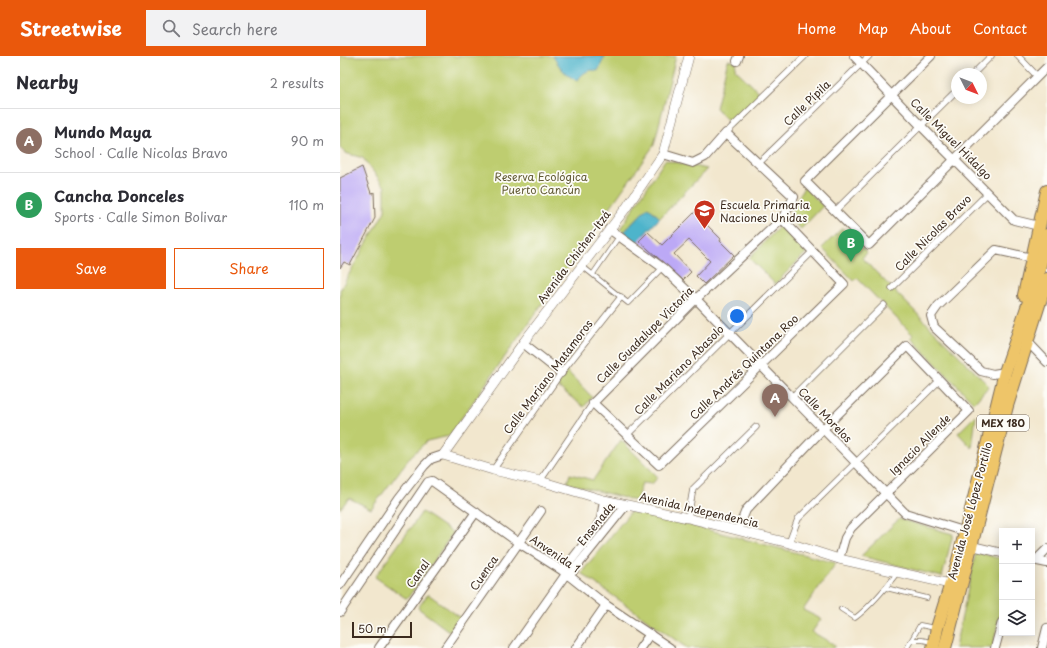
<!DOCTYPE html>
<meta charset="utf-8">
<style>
body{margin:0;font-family:"Playpen Sans",sans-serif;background:#f2f2f3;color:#2b2b33}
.controls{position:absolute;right:12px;bottom:12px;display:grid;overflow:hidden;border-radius:0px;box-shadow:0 2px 10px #0003}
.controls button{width:36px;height:36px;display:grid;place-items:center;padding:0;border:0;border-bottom:1px solid #e1e1e2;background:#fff;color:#2b2b33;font:20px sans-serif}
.compass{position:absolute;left:611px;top:12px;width:36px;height:36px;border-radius:50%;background:#fff;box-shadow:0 2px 10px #0003;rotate:132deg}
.scale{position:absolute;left:12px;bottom:10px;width:60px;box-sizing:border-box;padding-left:4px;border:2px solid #3b2a1e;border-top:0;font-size:11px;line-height:14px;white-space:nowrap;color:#3b2a1e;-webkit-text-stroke:3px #fdfcf7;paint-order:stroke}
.you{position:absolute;left:397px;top:260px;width:14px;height:14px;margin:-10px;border:3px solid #fff;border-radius:50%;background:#1a73e8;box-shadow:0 0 0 6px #1a73e833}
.badge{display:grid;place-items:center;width:26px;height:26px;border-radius:50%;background:#ea580c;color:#fff;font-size:13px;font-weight:700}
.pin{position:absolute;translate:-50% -33px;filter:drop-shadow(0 1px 2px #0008)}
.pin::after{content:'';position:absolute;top:21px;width:14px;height:12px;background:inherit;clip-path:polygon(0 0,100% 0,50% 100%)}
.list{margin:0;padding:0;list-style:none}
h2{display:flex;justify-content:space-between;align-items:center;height:52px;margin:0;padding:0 16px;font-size:17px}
h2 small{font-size:13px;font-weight:400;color:#7c7c81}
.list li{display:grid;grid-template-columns:26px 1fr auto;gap:12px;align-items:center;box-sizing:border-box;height:64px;padding:0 16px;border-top:1px solid #e1e1e2}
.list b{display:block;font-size:15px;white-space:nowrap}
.list p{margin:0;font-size:13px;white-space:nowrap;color:#7c7c81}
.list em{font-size:13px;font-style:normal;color:#7c7c81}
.actions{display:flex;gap:8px;padding:12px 16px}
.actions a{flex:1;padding:9px 0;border:1px solid #ea580c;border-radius:0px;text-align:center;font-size:14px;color:#ea580c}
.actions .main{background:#ea580c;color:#fff}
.icon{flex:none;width:22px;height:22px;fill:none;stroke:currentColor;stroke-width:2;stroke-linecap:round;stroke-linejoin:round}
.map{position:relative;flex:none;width:707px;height:592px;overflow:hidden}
header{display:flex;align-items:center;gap:24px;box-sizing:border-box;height:56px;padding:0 20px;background:#ea580c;color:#fff}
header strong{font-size:19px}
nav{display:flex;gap:22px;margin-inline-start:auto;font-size:14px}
.search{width:280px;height:36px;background:#f2f2f3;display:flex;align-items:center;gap:10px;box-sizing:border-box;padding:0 14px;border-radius:0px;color:#7c7c81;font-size:15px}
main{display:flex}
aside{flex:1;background:#fff}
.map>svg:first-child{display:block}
.green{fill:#becd6f;stroke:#7c7c46}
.water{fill:#4db4cb;stroke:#446f74}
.building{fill:#bca9f6}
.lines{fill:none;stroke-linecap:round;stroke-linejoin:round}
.service-casing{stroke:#7b6c5c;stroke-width:5.5}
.pedestrian-casing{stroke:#7b6c5c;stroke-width:7}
.minor-casing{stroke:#7b6c5c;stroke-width:10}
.tertiary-casing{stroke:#7b6c5c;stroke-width:10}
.primary-casing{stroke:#7b6c5c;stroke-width:14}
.service{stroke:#fff;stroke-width:4}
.pedestrian{stroke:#fff;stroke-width:5.5}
.minor{stroke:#fff;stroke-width:8}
.tertiary{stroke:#fff;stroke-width:9}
.primary{stroke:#eec569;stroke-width:12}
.labels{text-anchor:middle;stroke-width:3.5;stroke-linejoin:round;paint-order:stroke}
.shield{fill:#fdfcf7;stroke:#75695f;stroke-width:1}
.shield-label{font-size:10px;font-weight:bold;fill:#3b2a1e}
.street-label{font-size:11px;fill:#3b2a1e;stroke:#fdfcf7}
.park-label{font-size:11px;fill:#625b36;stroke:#fdfcf7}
.poi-label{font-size:11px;fill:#3b2a1e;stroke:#fdfcf7;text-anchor:start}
</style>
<header>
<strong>Streetwise</strong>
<div class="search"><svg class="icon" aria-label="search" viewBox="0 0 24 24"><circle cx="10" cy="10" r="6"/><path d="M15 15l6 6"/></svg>Search here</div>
<nav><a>Home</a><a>Map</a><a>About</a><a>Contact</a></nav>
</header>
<main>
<aside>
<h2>Nearby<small>2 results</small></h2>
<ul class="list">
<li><span class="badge" style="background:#8d6e63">A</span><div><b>Mundo Maya</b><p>School · Calle Nicolas Bravo</p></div><em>90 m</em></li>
<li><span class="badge" style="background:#2e9e5b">B</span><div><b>Cancha Donceles</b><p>Sports · Calle Simon Bolivar</p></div><em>110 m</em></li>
</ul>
<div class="actions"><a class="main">Save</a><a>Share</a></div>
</aside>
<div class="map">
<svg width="707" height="592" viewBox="0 0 707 592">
<rect width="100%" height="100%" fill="#fdfcf7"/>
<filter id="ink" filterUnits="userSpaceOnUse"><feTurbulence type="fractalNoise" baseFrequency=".025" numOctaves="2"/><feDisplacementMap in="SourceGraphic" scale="8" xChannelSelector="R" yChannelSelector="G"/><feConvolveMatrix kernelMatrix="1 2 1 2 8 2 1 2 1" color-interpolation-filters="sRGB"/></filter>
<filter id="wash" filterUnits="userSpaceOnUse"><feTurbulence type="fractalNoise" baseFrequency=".012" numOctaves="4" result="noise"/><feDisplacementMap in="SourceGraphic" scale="16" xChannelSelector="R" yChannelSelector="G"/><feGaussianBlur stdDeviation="0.9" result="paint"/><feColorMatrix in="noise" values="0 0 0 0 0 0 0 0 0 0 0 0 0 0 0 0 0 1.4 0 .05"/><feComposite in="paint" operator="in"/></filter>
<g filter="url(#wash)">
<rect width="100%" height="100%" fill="#f2e7ce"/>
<g class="green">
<polygon points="0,0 336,0 314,89 109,380 87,385 71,400 31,453 9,442 0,453 0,234 45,155 45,131 23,102 5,97 0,92"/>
<polygon points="388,4 396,6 395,13 421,38 392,69 376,52"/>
<polygon points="325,104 367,113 320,162 308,151 284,176 280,173"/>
<polygon points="464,131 483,150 461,173 448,161"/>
<polygon points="440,170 466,197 435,228 409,202"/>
<polygon points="502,172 527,197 522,202 649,330 634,347 571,282 573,279 517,222 514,225 482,192"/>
<polygon points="226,314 252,341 244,351 214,328"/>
<polygon points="636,359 632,392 618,377"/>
<polygon points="281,384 318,421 312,428 302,427 296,445 227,427 230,418 253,424"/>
<polygon points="292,454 496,507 463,554 481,563 472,576 495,589 494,592 347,592 241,517"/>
<polygon points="82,456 113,477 67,543 35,521"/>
<polygon points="559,463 613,478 602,521 521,500"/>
<polygon points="636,496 662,503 662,554 652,592 615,592"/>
<polygon points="88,538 121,562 110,576 78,552"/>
</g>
<g class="water">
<path d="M213 0H265L258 15C250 12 242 17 238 24 227 22 218 9 213 0Z"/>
<polygon points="308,151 320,162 296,187 284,176"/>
</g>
<g id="blocks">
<g class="building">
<polygon points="22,111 31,137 34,136 35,162 10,209 4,206 0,212 0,122"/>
<polygon points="356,155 367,166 365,167 381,183 380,185 394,199 364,228 356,220 370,205 349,184 334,198 351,216 343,224 299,185 308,176 322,189"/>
</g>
</g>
</g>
<g filter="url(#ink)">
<use href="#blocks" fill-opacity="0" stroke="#7b6c5c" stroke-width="1"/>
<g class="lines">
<defs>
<g id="service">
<polyline points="242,210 288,247 322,212"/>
<polyline points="253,218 280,179"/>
<polyline points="546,532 587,542"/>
<path d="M501 553 515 562C532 549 545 533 558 516"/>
<polyline points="573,584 582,584 592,586"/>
<polyline points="567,592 580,569 595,572"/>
</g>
<g id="pedestrian">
<polyline points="678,0 697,20"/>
<polyline points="633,18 651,0"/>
<polyline points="386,77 465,0"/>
<polyline points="418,108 529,0"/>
<polyline points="495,155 617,34"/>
<polyline points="552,232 648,137"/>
<polyline points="452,341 544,249"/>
<polyline points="287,379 473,195"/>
<polyline points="153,414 221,317 281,241"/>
<polyline points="200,425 253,347"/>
<polyline points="348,462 353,433 416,371"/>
<polyline points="449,487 458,463 600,324"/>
</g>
<g id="minor">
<polyline points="514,0 581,70 674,164 699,170"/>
<polyline points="591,0 465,125 529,189 707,11"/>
<polyline points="397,5 399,0"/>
<polyline points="323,98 353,107 365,101 386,77 454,141 442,163 356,243 253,347 319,409 504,228 442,163"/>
<polyline points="269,173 323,212 356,243 565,457 630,477"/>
<polyline points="688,286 707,306"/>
<polyline points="183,287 221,317"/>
<polyline points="665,316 653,318 641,315 594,271 591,260 598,250 656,194 692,202"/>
<polyline points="398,474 406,454 483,373 567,290 629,355 511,472 505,482 499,503"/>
<polyline points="628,489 662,497"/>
<polyline points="693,504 707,507"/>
<polyline points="696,504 707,493"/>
<polyline points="223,515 254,475 261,463 264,444"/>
<polyline points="229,520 286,449"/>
<polyline points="0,529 59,442 84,410 91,403 103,399"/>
<polyline points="0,556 88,426 92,425 179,487 223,515 266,549 330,592"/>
<polyline points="39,592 136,456"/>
<polyline points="105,592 201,455"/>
<polyline points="174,592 226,518"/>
<polyline points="236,592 266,549"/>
<polyline points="300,592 310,578"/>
<polyline points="655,592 662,566"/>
<polyline points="702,592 707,572"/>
</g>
<polyline id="tertiary" points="349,0 323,98 286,152 183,287 103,399 153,414 200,425 264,444 348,462 449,487 499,503 610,528"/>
<g id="primary">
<polyline points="684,239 707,135"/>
<polyline points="593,592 597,572 617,508 633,446 665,316 697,222 707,179"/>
<polyline points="605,592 667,350 707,223"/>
</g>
</defs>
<use href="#service" class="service-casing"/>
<use href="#pedestrian" class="pedestrian-casing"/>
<use href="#minor" class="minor-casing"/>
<use href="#tertiary" class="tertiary-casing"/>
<use href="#primary" class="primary-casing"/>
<use href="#service" class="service"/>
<use href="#pedestrian" class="pedestrian"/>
<use href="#minor" class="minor"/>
<use href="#tertiary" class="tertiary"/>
<use href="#primary" class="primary"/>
</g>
</g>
<defs>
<symbol id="school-pin" viewBox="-11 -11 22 30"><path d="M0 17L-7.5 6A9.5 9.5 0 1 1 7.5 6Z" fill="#c8321e" stroke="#fdfcf7"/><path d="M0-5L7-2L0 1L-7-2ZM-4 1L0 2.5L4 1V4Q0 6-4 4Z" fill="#fff"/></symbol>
</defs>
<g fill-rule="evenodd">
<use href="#school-pin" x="352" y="142" width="25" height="34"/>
</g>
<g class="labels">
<rect class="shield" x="637" y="359" width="52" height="16" rx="3"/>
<g class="shield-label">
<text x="663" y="371">MEX 180</text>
</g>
<g class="street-label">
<text transform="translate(467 47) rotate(-44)" y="4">Calle Pípila</text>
<text transform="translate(611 83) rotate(45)" y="4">Calle Miguel Hidalgo</text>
<text transform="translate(593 177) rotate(-45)" y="4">Calle Nicolas Bravo</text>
<text transform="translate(234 201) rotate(-53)" y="4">Avenida Chichen-Itzá</text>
<text transform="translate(305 279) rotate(-45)" y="4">Calle Guadalupe Victoria</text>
<text transform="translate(404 311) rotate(-44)" y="4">Calle Andrés Quintana Roo</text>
<text transform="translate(339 314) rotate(-45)" y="4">Calle Mariano Abasolo</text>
<text transform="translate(208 321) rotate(-53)" y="4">Calle Mariano Matamoros</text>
<text transform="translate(485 359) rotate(46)" y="4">Calle Morelos</text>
<text transform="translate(580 389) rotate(-45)" y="4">Ignacio Allende</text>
<text transform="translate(359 454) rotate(13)" y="4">Avenida Independencia</text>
<text transform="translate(630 455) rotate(-75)" y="4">Avenida José López Portillo</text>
<text transform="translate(256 468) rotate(-51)" y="4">Ensenada</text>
<text transform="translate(215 498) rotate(34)" y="4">Anvenida 1</text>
<text transform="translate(144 517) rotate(-55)" y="4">Cuenca</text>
<text transform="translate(78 518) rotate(-55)" y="4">Canal</text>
</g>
<g class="park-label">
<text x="201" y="125">Reserva Ecológica<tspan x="201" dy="13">Puerto Cancún</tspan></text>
</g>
<g class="poi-label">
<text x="380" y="153">Escuela Primaria<tspan x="380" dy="13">Naciones Unidas</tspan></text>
</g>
</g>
</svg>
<div class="controls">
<button>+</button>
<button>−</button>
<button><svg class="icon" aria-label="layers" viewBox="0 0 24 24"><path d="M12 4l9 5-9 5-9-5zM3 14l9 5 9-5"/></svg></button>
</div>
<svg class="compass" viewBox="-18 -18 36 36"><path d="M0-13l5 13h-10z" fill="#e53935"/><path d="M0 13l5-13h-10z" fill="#7c7c81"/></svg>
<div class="scale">50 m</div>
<div class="you"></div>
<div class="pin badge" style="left:435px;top:361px;background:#8d6e63">A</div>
<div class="pin badge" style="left:511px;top:206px;background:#2e9e5b">B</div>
</div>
</main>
